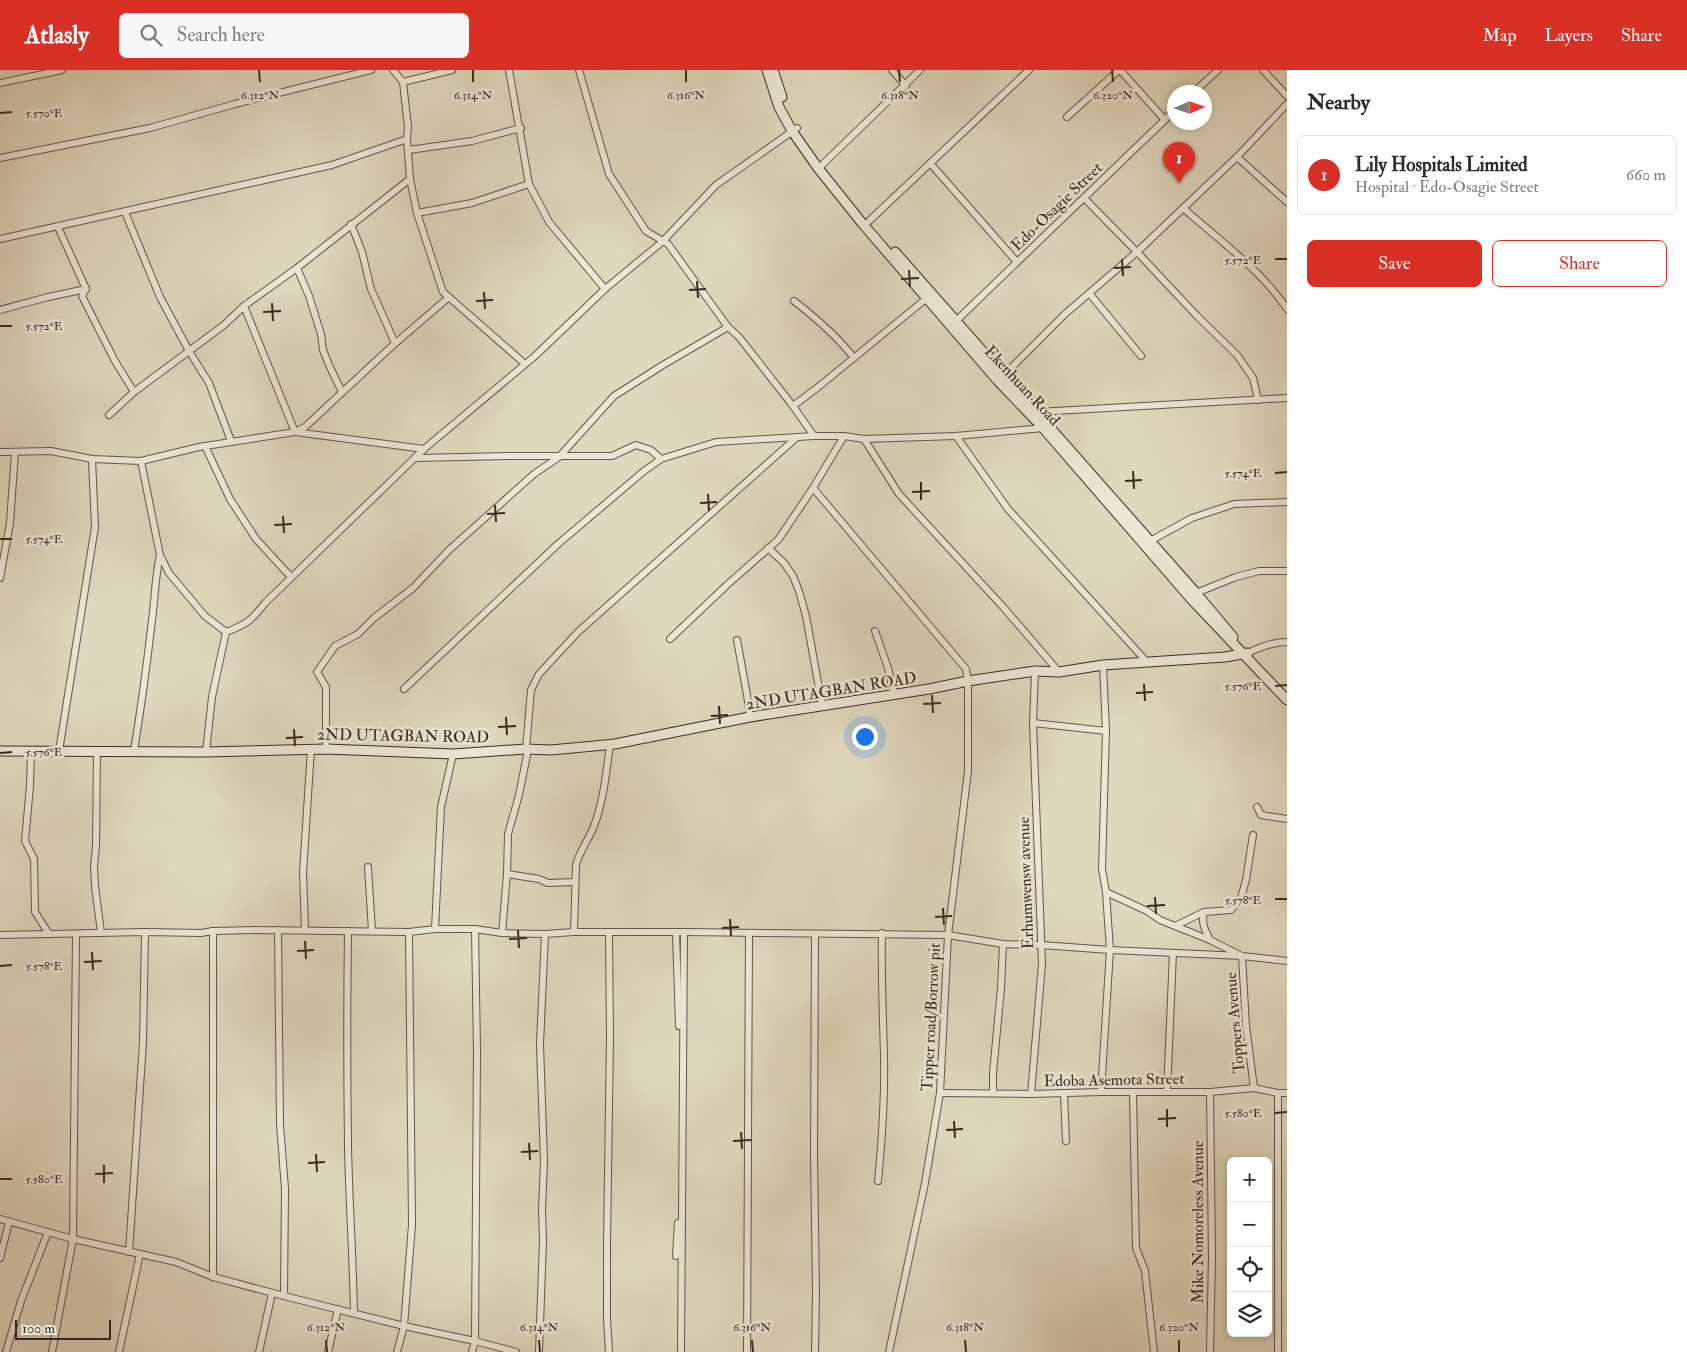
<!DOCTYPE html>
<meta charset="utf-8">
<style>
body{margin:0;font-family:"IM FELL Double Pica",serif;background:#f7f7f7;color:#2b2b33}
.controls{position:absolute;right:15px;bottom:15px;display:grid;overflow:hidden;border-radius:8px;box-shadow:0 2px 8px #0003}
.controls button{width:45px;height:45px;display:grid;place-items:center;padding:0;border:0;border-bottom:1px solid #e1e1e2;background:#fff;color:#2b2b33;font:25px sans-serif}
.compass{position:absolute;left:1167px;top:15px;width:45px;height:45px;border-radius:50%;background:#fff;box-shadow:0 2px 8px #0003;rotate:87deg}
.scale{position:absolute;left:15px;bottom:12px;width:96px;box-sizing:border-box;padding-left:5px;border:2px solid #3b2820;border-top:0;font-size:14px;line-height:18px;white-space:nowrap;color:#3b2820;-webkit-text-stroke:4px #ebe6d5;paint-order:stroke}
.you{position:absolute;left:864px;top:666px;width:18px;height:18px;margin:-12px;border:4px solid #fff;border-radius:50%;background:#1a73e8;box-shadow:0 0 0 8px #1a73e833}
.badge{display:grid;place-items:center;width:32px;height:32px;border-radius:50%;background:#d93025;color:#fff;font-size:16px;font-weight:700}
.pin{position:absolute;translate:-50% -41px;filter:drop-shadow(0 1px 2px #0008)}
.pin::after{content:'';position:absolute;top:26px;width:18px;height:15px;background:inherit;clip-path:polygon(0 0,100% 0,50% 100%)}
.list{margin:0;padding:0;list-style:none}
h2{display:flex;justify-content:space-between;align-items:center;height:65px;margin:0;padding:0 20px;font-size:21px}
h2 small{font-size:16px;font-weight:400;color:#7c7c81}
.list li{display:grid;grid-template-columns:32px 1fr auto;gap:15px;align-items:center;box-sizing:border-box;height:80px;margin:0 10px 10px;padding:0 10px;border:1px solid #e1e1e2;border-radius:8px}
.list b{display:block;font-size:19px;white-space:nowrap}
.list p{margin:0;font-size:16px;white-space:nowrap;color:#7c7c81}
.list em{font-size:16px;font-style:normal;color:#7c7c81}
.actions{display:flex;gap:10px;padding:15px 20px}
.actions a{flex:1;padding:11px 0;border:1px solid #d93025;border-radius:8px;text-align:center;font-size:18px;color:#d93025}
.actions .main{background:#d93025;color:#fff}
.icon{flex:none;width:28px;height:28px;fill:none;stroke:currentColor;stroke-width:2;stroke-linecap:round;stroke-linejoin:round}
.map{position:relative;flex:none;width:1287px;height:1282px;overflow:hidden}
header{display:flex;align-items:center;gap:30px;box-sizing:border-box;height:70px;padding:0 25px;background:#d93025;color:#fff}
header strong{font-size:24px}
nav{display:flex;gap:28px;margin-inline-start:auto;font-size:18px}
.search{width:350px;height:45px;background:#f7f7f7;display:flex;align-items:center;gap:12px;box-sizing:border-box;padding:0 18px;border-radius:8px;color:#7c7c81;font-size:19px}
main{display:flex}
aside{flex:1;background:#fff}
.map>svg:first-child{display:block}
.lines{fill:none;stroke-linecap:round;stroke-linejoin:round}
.street-casing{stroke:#645448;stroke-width:8}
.secondary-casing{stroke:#3b2820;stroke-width:11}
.street{stroke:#ebe6d5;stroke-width:6}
.secondary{stroke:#ebe6d5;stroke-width:9}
.ticks{fill:none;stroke:#3b2820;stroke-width:2}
.labels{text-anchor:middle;stroke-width:5;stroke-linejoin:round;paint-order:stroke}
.street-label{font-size:16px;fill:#3b2820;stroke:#ebe6d5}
.ticks-label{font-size:12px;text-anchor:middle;fill:#3b2820;stroke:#ebe6d5;stroke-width:5;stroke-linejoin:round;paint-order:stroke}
</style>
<header>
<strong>Atlasly</strong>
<div class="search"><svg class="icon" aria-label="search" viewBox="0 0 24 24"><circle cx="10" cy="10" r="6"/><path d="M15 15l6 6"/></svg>Search here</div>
<nav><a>Map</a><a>Layers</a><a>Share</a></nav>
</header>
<main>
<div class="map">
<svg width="1287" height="1282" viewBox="0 0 1287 1282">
<rect width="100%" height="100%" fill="#e0d8be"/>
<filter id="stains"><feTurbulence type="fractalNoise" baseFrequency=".004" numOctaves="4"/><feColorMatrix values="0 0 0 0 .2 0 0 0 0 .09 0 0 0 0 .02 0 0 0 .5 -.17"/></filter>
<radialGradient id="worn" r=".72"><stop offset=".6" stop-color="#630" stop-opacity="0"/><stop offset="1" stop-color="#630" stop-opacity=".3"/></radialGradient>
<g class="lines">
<defs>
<g id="street">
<polyline points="393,0 403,12 408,57 407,69 410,109 417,143 443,222 525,294"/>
<polyline points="509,0 529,114 549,152 605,219"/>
<polyline points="579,0 609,104 646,161 668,174 728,257 739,267 793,336 814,366"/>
<polyline points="892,0 906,16"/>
<polyline points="1120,0 1165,50"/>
<polyline points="1263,0 1287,26"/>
<polyline points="403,12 452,0"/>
<polyline points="0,13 62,0"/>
<polyline points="1194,22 1218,0"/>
<polyline points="1067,47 1119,0"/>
<polyline points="409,80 472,71 521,58"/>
<polyline points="1237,87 1287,132"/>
<polyline points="0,88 150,58 235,34 371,0"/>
<polyline points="930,93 1017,192"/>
<polyline points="822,95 920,0"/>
<polyline points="1084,128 1137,182 1197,246 1237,285 1253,308 1258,330"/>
<path d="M1183 138C1217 168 1263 202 1287 239"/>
<polyline points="125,142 160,227 189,281 209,313 231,371"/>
<polyline points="417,143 472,133 529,114"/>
<polyline points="869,151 1029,0"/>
<polyline points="351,154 362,182 371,219 395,273"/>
<polyline points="58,157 86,219 82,226 115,291 134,322"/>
<polyline points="0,169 332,95 407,69"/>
<polyline points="297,198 309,226 321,264 323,280 329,295 342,322"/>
<polyline points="1089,223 1141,286"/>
<path d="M794 231C816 248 837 266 854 288"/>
<polyline points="244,236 295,362 305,357 391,277 449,227"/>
<polyline points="0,240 48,227 86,219"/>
<polyline points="956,251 1174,41"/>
<polyline points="1001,308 1065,244 1137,182 1237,87 1287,34"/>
<polyline points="793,336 817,318 927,228"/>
<polyline points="1037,342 1287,328"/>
<polyline points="109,345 134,322 224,255 244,236 297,198 410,109"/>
<polyline points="956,366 1008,439 1146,591"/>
<polyline points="864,369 899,424 1004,538 1059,602"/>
<polyline points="205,376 230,429 256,469 291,507"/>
<polyline points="0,382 51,381 92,389 141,391 199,377 295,362 424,379"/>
<polyline points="415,388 509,386 612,386 636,375 651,380 661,389 716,372 814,366 844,366 864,369 956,366 1043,358"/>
<polyline points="141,391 160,485 169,503 205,546 226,562"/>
<polyline points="813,418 966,599 968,611 968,701 948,865 940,1023 925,1113 889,1282"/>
<polyline points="1150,471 1192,448 1234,434 1287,432"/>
<polyline points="768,478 784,493 793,506 799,521 806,546 822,635"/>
<polyline points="0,508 10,453 15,382"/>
<polyline points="1196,523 1236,507 1259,501 1287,501"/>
<polyline points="875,561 888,598 894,624"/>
<polyline points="670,569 728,514 778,470 813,418 844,366"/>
<polyline points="737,570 747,625 750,647"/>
<path d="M1248 583C1260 577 1273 572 1287 572"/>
<polyline points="404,619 558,474 644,401 661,389"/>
<polyline points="1033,653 1106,661"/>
<polyline points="326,679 326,617 317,602 335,576 358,564 374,548 413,518 449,480 534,404 559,387 614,326 663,295 728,257"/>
<polyline points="526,679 531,620 539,604 578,562 796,368"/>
<polyline points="528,680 519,725 508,764 507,804 539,809 548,813 575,812"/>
<polyline points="31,681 30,716 25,771 34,789 35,842 49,864"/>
<polyline points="59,681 95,457 92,389"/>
<polyline points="97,681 96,776 94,796 95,816 101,863"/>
<path d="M134 681C141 638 147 594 152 550 155 528 155 507 160 485"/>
<path d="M206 682 212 627 226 562C247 554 251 551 265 533L424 379 535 286 605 219 662 172 716 115 797 58"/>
<polyline points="1257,737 1261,745 1287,749"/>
<polyline points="368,797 372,861"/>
<polyline points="1106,822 1147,841 1160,850 1210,870 1242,886 1246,956 1254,1018"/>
<path d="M1204 842C1201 853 1205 860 1210 870"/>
<polyline points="1175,856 1204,842 1231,840 1241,828 1246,810 1253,765"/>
<polyline points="435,859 441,737 453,684"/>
<polyline points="278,860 280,1054 285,1119 284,1226"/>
<polyline points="305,860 303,802 311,679"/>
<path d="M348 861C347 932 347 1003 348 1075 349 1131 353 1187 354 1243"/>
<path d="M574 862 576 795C580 780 589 769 594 756 604 730 606 702 610 675"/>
<polyline points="676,862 679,956"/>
<polyline points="502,863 507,804"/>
<polyline points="609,863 610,967 607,1173 607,1249 609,1282"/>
<polyline points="0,865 145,862 201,863 213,861 255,860 409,862 435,859 475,859 502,863 545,864 574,862 684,862 948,865 1003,874 1041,875 1110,880 1242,886 1287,891"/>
<polyline points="1101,1022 1110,880 1106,822 1102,799 1106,661 1103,595"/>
<polyline points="1133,1022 1136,1178 1145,1201 1154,1282"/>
<polyline points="1167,1022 1173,883"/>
<polyline points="1210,1022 1212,1187 1210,1282"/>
<polyline points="940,1023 1031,1024 1101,1022 1210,1022 1254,1018 1278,1023 1287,1023"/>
<polyline points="993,1023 993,1003 1001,918 1003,874"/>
<polyline points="1278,1023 1278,1282"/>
<polyline points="1031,1024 1042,894 1033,653 1035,601"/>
<polyline points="1064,1024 1066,1071"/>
<path d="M878 1111C882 1069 885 1029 884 987 883 945 881 905 882 863"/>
<polyline points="0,1149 73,1169 176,1192 213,1207 284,1226 404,1256 475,1271 516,1282"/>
<polyline points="129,1182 143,972 145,862"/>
<polyline points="676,1186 678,1153"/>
<polyline points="0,1188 9,1152"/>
<polyline points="213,1207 213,861"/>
<polyline points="6,1282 21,1231 48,1162"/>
<polyline points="52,1282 73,1169 76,864"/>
<polyline points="119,1282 140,1184"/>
<polyline points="259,1282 272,1223"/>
<polyline points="328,1282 338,1239"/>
<polyline points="397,1282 404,1256 412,1155 409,862"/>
<polyline points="472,1282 475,1271 477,981 475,859"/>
<polyline points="539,1282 543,1171 542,1139 544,1091 540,974 545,864"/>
<polyline points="681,1282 684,862"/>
<polyline points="747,1282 749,864"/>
<polyline points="815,1282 816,1221 814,1085 815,864"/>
</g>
<g id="secondary">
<polyline points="767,0 779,37 792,61 818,98 862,153 998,311 1043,358 1192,530 1287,630"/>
<polyline points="773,0 782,27"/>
<polyline points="895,182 1196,523 1233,567"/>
<polyline points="0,681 206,682 326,679 453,684 526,679 551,680 615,674 750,647 929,619 968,611 1035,601 1059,602 1103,595 1225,587 1248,583"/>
</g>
</defs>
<use href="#street" class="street-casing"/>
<use href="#secondary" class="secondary-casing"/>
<use href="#street" class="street"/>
<use href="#secondary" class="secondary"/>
</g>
<path class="ticks" d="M259 0 260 12M473 0V12M686 0V12M899 0 900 12M1112 0 1113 12M0 43 12 42M1122 189 1123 206M1275 189H1287M1114 198 1131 197M909 200 910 217M901 209 919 208M697 211 698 228M689 220 706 219M484 222 485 239M476 231 493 230M272 233 273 251M263 242 281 241M0 256H12M1133 401 1134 419M1275 403 1287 402M1125 411 1142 410M921 412V430M912 422 930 421M708 424 709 441M700 433 717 432M495 435 496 452M487 444 505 443M283 446 284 463M274 455 292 454M0 469H12M1144 614 1145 631M1275 616 1287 615M1136 623 1153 622M932 625 933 643M923 634 941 633M719 636 720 654M711 646 728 645M506 647 507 665M498 657 516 656M294 659 295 676M286 668 303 667M0 683 12 682M1155 827 1156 844M1275 829H1287M1147 836 1165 835M943 838 944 855M935 847 952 846M730 849 731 866M722 858 739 857M518 860 519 878M509 869 527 868M305 871 306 889M297 881 314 880M92 882 93 900M84 892 102 891M0 896 12 895M1167 1039V1057M1275 1043 1287 1042M1158 1049 1176 1048M954 1051 955 1068M946 1060 963 1059M741 1062 742 1079M733 1071 751 1070M529 1073 530 1090M521 1082 538 1081M316 1084 317 1102M308 1093 325 1092M104 1095V1113M95 1104 113 1103M0 1109H12M326 1270 327 1282M539 1270 540 1282M752 1270 753 1282M965 1270 966 1282M1179 1270V1282"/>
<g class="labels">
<g class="street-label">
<text transform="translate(1056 136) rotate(-44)" y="6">Edo-Osagie Street</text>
<text transform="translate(1023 315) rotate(47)" y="6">Ekenhuan Road</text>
<text transform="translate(831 620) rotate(-9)" y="6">2ND UTAGBAN ROAD</text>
<text transform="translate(403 665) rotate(1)" y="6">2ND UTAGBAN ROAD</text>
<text transform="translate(1025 813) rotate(-92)" y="6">Erhumwensw avenue</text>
<text transform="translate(930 947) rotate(-87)" y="6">Tipper road/Borrow pit</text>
<text transform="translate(1234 953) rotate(-95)" y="6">Toppers Avenue</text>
<text transform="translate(1114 1009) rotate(-1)" y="6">Edoba Asemota Street</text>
<text transform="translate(1197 1152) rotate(-90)" y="6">Mike Nomoreless Avenue</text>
</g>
</g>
<g class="ticks-label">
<text x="260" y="29">6.312°N</text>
<text x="473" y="29">6.314°N</text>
<text x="686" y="29">6.316°N</text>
<text x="900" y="29">6.318°N</text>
<text x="1113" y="29">6.320°N</text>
<text x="44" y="47">5.570°E</text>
<text x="1243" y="194">5.572°E</text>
<text x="44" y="260">5.572°E</text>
<text x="1243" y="407">5.574°E</text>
<text x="44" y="473">5.574°E</text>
<text x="1243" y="620">5.576°E</text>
<text x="44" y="686">5.576°E</text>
<text x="1243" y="834">5.578°E</text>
<text x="44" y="900">5.578°E</text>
<text x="1243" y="1047">5.580°E</text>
<text x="44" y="1113">5.580°E</text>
<text x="326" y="1261">6.312°N</text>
<text x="539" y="1261">6.314°N</text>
<text x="752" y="1261">6.316°N</text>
<text x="965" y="1261">6.318°N</text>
<text x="1179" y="1261">6.320°N</text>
</g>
<rect width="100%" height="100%" filter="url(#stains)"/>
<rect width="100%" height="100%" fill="url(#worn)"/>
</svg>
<div class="controls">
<button>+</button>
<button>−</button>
<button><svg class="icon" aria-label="locate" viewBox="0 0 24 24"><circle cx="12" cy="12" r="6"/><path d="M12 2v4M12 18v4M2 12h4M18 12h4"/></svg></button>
<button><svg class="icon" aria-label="layers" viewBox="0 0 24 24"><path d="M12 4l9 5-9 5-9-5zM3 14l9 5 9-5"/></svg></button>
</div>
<svg class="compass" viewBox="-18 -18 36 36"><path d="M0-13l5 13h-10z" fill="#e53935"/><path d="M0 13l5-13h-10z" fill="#7c7c81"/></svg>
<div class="scale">100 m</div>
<div class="you"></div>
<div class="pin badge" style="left:1179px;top:113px">1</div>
</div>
<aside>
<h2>Nearby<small></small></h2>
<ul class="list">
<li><span class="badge">1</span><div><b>Lily Hospitals Limited</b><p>Hospital · Edo-Osagie Street</p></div><em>660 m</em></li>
</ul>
<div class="actions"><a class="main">Save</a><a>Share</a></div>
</aside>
</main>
